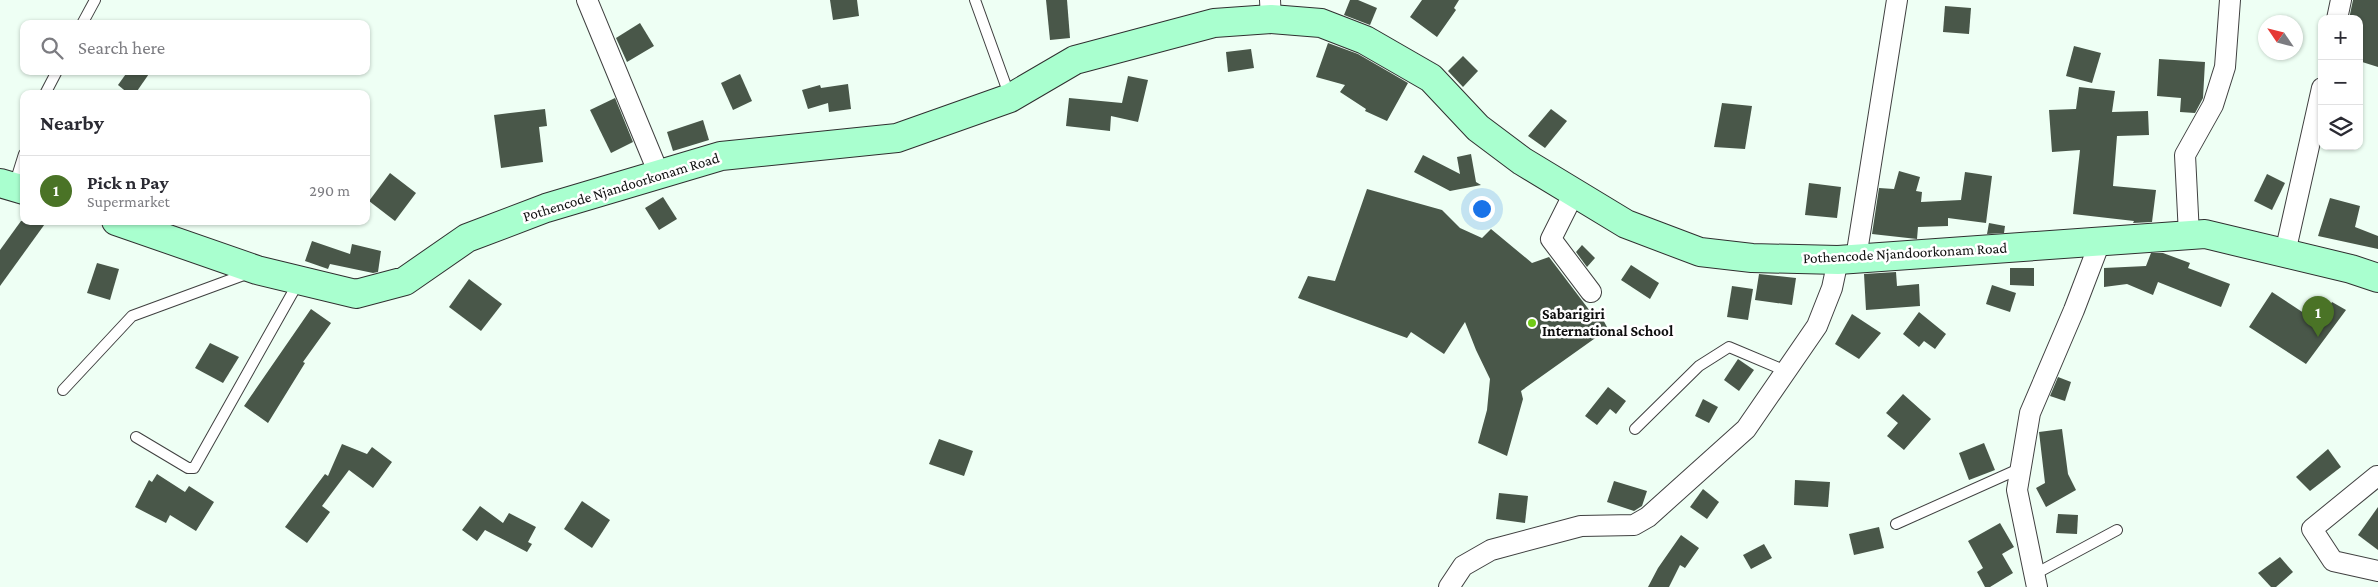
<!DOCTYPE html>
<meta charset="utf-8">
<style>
body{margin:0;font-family:"Crimson Pro",serif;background:#f7f7f7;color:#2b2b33}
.controls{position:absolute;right:15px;top:15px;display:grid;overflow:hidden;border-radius:10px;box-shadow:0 1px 4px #0004}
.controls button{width:45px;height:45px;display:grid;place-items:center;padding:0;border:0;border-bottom:1px solid #e1e1e2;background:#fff;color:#2b2b33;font:25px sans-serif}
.compass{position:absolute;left:2258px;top:15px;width:45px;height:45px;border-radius:50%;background:#fff;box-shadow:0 1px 4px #0004;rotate:305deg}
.you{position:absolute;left:1481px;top:208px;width:18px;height:18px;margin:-12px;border:4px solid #fff;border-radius:50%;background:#1a73e8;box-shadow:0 0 0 8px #1a73e833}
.badge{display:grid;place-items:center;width:32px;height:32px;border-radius:50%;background:#4a7326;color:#fff;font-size:16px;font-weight:700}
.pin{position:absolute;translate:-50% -41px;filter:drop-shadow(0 1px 2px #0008)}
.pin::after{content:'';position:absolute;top:26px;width:18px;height:15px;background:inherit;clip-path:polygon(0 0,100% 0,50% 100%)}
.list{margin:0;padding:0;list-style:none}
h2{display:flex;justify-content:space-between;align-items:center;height:65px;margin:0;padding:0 20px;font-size:21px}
h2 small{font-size:16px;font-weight:400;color:#7c7c81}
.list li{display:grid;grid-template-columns:32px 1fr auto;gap:15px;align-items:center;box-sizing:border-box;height:70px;padding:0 20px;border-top:1px solid #e1e1e2}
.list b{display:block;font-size:19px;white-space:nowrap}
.list p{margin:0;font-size:16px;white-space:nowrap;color:#7c7c81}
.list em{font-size:16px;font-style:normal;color:#7c7c81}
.icon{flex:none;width:28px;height:28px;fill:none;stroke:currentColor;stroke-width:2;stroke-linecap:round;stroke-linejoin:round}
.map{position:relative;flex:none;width:2378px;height:587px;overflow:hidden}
.search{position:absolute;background:#fff;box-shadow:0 1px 4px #0004;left:20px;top:20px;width:350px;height:55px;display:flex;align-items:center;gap:12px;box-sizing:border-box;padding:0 18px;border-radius:10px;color:#7c7c81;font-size:19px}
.panel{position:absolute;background:#fff;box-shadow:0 1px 4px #0004;left:20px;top:90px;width:350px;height:135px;border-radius:10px}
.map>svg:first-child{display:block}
.building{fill:#495749}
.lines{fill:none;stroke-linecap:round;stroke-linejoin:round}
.service-casing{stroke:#404040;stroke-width:12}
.minor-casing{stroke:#404040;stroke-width:22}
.secondary-casing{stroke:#2f2f2f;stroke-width:30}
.service{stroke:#fff;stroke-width:10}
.minor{stroke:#fff;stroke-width:20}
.secondary{stroke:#a9ffcf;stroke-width:28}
.poi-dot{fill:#71cb17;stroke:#fff;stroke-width:2}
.labels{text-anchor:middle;stroke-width:5;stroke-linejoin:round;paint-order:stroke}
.street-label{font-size:15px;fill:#0d0d0d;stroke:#fff}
.poi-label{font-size:15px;font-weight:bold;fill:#0d0d0d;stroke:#fff;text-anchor:start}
</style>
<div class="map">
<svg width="2378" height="587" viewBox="0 0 2378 587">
<rect width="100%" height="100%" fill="#eefff4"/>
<g class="building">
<polygon points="830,0 857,0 859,16 833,20"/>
<polygon points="1046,0 1067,0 1070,38 1050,40"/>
<polygon points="1350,0 1358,0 1377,8 1370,25 1344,15"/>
<polygon points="1422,0 1459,0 1454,8 1456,10 1437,37 1410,17"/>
<polygon points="2353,0 2378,0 2378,67 2359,61 2359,19 2349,19"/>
<polygon points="1945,6 1971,8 1969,34 1943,32"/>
<polygon points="640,23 654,46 627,62 616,38"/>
<polygon points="1328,43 1358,54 1408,83 1387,121 1365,111 1366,109 1340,92 1345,85 1316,77"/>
<polygon points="2074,46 2101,53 2092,83 2066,76"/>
<polygon points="1251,49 1254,68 1228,72 1226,52"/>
<polygon points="1463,56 1478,71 1463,87 1448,71"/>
<polygon points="2159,59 2205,62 2203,98 2195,113 2180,112 2181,98 2157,96"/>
<polygon points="128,71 151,71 135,94 129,94 118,85"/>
<polygon points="740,74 752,101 733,110 721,83"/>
<polygon points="1128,76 1148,80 1138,122 1111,116 1110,131 1066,126 1069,98 1122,103"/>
<polygon points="848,84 851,109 829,112 828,103 808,109 802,90 820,85 821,88"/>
<polygon points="2079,87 2115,91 2112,112 2148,111 2149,135 2117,136 2113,186 2156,190 2152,222 2133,223 2134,221 2073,214 2080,150 2052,152 2049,110 2076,109"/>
<polygon points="615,98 633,142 611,153 590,110"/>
<polygon points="1722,103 1752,106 1745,149 1714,147"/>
<polygon points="545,109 547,126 539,127 543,162 501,168 494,115"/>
<polygon points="1551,109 1567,121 1545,148 1528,136"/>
<polygon points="703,120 709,140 673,151 667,132"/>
<polygon points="1471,154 1476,182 1481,185 1450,191 1414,172 1423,155 1460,174 1457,157"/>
<polygon points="1899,171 1920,177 1916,191 1922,192 1921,202 1961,200 1965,172 1992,176 1986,223 1948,218 1948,226 1918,227 1917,239 1872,234 1879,188 1894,189"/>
<polygon points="390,173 416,193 395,221 369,201"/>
<polygon points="2267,174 2285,183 2272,210 2254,201"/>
<polygon points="1809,183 1841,187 1837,218 1805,215"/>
<polygon points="1367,189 1442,210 1460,228 1482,238 1491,229 1532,263 1549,257 1590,311 1599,312 1608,329 1521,391 1523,399 1507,456 1478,443 1487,410 1490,379 1476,350 1465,322 1444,354 1411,332 1407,338 1298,298 1308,276 1335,281"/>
<polygon points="663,197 677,219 659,230 645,208"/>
<polygon points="2330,198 2360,206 2355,227 2378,236 2378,249 2318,236"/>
<polygon points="21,221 47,221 0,286 0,250"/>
<polygon points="1989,223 2005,226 2004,233 1987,234"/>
<polygon points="312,241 350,254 352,244 381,251 378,272 373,273 330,264 328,269 305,261"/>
<polygon points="1582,245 1595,258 1587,267 1576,252"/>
<polygon points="2151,253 2163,253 2190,263 2188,268 2230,284 2221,307 2158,282 2153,295 2127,284 2104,287 2104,268 2146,266"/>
<polygon points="97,263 119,269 110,300 87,293"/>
<polygon points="1631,265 1659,283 1650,299 1621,280"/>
<polygon points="2010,268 2034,268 2034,286 2010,285"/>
<polygon points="1896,272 1897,286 1919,284 1920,306 1866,310 1864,274"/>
<polygon points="1759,274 1796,278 1792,305 1755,300"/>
<polygon points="469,279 502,304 481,331 449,307"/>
<polygon points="1992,285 2016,293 2010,312 1986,304"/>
<polygon points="1732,286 1753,289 1748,320 1727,317"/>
<polygon points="2272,292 2319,323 2332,302 2346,310 2306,364 2249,327"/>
<polygon points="311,309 331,323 303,362 305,363 268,423 244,406"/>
<polygon points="1919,312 1946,334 1935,349 1924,341 1919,347 1903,334"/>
<polygon points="1852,314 1881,333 1859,359 1835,344"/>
<polygon points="210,343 239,357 223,383 195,368"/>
<polygon points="1738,359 1754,370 1739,391 1724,380"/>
<polygon points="2058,377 2071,382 2065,401 2050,396"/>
<polygon points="1608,387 1626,401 1616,414 1610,409 1597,425 1585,416"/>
<polygon points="1903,394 1931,419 1904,450 1887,436 1898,423 1886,413"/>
<polygon points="1703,399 1718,407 1709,423 1695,416"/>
<polygon points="2062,429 2068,474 2076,490 2046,507 2036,488 2045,483 2039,432"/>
<polygon points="939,439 973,451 964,476 929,464"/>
<polygon points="1984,443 1995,470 1969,480 1959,453"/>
<polygon points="342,444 367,454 372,447 392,462 373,488 349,470 322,506 330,512 307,543 285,527 325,474 328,476"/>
<polygon points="2328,449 2341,467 2310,491 2296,477"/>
<polygon points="157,474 185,492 189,486 214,502 196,531 170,515 166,523 135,507 149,480 152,482"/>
<polygon points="1795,480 1830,482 1828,507 1794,505"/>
<polygon points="1614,481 1647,491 1642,506 1634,511 1607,502"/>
<polygon points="1703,489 1719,502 1707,519 1690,507"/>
<polygon points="1499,493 1528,496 1525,523 1496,519"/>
<polygon points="582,501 610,520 592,548 564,529"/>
<polygon points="480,506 503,523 509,513 536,527 528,542 532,544 527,552 485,530 477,541 462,530"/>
<polygon points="2378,507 2378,550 2358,535"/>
<polygon points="2058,514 2078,515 2077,534 2056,533"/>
<polygon points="2000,523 2014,547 2002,554 2013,573 1990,587 1985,587 1977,572 1983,568 1968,541"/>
<polygon points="1879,527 1884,548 1854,555 1849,534"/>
<polygon points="1681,535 1699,548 1685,568 1680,565 1669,587 1648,587 1658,568"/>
<polygon points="1764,544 1772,558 1751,569 1743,555"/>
<polygon points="2280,557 2293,572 2276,587 2271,587 2258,573"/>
</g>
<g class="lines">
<defs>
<g id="service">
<polyline points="975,0 1010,97"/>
<polyline points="82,24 95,0"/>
<polyline points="45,94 57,71"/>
<polyline points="14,186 24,154"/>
<polyline points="63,390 132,316 249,273"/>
<polyline points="1635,429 1699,366 1729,347 1786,371"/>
<polyline points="136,437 188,468 194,468 298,283"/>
<polyline points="1896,524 2021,468"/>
<polyline points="2035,574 2117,530"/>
</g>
<g id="minor">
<polyline points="587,0 659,174"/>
<polyline points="1270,0 1271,19"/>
<polyline points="2337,19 2341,0"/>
<polyline points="1574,193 1551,239 1591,292"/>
<polyline points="2189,235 2185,155 2213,105 2225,67 2230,0"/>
<polyline points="2285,253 2322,88"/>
<polyline points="1856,258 1897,0"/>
<polyline points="2377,476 2312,529 2333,561 2378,571"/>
<polyline points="1449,587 1463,566 1491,550 1581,526 1634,525 1648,517 1746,429 1817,326 1832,288 1838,260"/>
<polyline points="2037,587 2017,490 2030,413 2074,310 2100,242"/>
</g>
<g id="secondary">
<polyline points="0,183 24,190"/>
<polyline points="116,221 257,270 356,294 405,281 467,238 546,208 721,156 897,138 1010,98 1075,60 1214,23 1271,19 1321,23 1365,40 1431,78 1478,128 1522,161 1626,224 1700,252 1752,258 1838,260 2205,234 2351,269 2378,278"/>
</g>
</defs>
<use href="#service" class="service-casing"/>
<use href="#minor" class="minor-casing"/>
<use href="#secondary" class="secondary-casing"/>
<use href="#service" class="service"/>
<use href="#minor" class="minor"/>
<use href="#secondary" class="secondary"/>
</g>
<circle class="poi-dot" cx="1532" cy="323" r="5"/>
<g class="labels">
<g class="street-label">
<text transform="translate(621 187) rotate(-17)" y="5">Pothencode Njandoorkonam Road</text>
<text transform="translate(1905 253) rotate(-3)" y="5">Pothencode Njandoorkonam Road</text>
</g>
<g class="poi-label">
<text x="1542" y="319">Sabarigiri<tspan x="1542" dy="17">International School</tspan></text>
</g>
</g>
</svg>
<div class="controls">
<button>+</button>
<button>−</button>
<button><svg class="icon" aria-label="layers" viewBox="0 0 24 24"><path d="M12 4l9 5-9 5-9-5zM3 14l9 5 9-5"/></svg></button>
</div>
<svg class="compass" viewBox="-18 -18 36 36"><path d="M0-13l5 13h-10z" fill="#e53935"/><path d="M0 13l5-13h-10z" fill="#7c7c81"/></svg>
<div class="you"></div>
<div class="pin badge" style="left:2318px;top:337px">1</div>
<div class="search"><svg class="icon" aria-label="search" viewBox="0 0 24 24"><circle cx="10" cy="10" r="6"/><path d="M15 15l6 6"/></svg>Search here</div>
<section class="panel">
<h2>Nearby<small></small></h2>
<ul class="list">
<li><span class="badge">1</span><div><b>Pick n Pay</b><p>Supermarket</p></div><em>290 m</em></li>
</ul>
</section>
</div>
